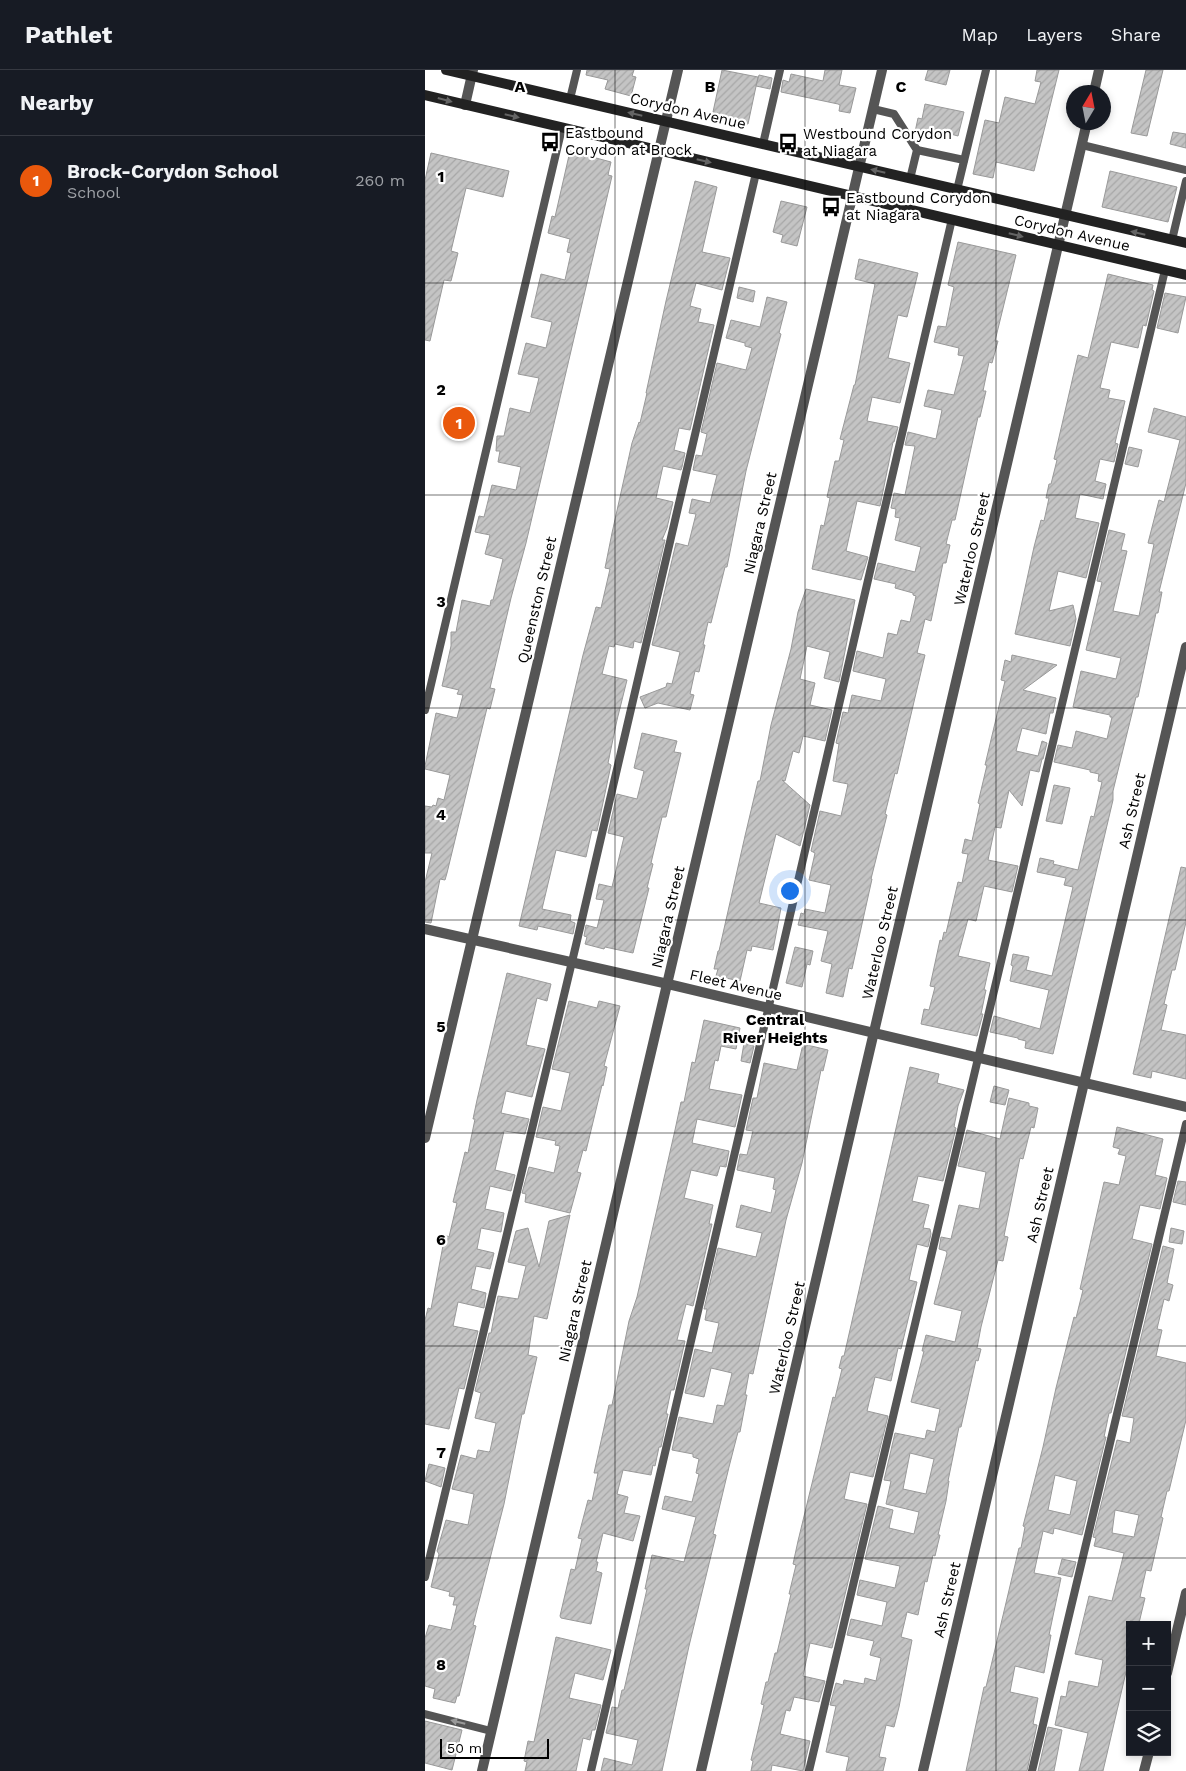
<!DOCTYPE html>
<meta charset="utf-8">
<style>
body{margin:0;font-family:"Work Sans",sans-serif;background:#242831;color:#f1f3f6}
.controls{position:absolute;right:15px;bottom:15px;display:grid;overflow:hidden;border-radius:0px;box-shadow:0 2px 8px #0003}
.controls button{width:45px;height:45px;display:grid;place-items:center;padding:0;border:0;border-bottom:1px solid #363941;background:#171b24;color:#f1f3f6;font:25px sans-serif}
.compass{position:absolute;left:641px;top:15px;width:45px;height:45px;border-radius:50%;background:#171b24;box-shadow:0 2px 8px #0003;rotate:10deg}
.scale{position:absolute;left:15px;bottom:12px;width:109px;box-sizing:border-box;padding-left:5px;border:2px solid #000;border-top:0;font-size:14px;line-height:18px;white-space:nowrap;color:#000;-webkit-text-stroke:4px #fff;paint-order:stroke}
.you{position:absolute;left:364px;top:820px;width:18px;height:18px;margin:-12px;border:4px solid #fff;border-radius:50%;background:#1a73e8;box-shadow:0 0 0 8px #1a73e833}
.badge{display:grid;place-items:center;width:32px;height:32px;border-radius:50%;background:#ea580c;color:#fff;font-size:16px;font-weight:700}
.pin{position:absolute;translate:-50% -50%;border:2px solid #fff;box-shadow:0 1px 5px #0006}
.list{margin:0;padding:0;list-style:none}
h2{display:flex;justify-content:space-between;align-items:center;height:65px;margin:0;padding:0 20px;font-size:21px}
h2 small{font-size:16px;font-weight:400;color:#9ea1a6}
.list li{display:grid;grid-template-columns:32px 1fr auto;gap:15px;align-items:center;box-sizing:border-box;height:90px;padding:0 20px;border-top:1px solid #363941}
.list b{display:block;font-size:19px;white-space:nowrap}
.list p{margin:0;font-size:16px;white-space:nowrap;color:#9ea1a6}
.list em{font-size:16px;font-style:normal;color:#9ea1a6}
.icon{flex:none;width:28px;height:28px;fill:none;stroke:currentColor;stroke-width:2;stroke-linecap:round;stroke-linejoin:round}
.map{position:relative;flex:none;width:761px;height:1701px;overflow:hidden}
header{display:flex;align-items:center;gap:30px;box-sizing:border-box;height:70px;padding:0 25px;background:#171b24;border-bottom:1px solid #363941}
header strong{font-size:24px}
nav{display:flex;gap:28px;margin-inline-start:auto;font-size:18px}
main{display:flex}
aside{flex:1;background:#171b24}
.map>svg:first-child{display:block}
.building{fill:url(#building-hatch);stroke:#999;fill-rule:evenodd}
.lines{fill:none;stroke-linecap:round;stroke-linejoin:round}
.lane{stroke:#555;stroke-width:8}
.street{stroke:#555;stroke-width:10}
.secondary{stroke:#222;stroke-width:10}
.oneway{fill:#646464}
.oneway2{fill:#999}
.grid{fill:none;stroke:#000;stroke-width:1;stroke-opacity:0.55}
.labels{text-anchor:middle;stroke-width:4.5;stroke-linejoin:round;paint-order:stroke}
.street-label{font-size:15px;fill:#000;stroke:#fff}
.poi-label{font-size:15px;fill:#000;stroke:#fff;text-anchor:start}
.neighbourhood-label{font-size:16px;font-weight:bold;fill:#000;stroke:#fff}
.grid-label{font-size:16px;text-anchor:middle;font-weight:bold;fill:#000;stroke:#fff;stroke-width:4.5;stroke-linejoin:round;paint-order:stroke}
</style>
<header>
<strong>Pathlet</strong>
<nav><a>Map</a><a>Layers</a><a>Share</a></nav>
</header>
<main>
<aside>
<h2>Nearby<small></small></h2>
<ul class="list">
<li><span class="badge">1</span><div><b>Brock-Corydon School</b><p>School</p></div><em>260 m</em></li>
</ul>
</aside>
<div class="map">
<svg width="761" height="1701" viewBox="0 0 761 1701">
<defs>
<pattern id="building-hatch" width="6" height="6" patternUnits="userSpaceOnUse" patternTransform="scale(1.25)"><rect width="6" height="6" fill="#c4c4c4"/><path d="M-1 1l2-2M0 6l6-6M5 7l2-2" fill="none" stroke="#a7a7a7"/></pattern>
</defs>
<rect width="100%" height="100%" fill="#fff"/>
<g class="building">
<polygon points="162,0 209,0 207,6 211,7 206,26 180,19 183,10 161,5"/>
<polygon points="297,0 333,7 323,54 292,46 293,43 288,42"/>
<polygon points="400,0 417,0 414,15 431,18 425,43 414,41 415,35 413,34 356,22 358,10 364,12 366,4 398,11"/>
<polygon points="503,0 525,0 521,15 500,10"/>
<polygon points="612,0 634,0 609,101 571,92 568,108 548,104 560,50 574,53 580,27 610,34 616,12 610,11"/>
<polygon points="721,0 738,0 722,66 706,63"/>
<polygon points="334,5 347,8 345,19 331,16"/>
<polygon points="500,34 539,42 533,66 522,63 521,69 490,62 493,48 497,49"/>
<polygon points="748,62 761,64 761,78 745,74"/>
<polygon points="145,81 186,92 183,105 187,106 101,473 86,528 65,618 70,619 65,639 62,638 22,803 20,810 15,809 6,853 0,852 0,812 7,783 0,783 0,736 7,737 8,735 11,736 13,728 19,730 25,705 0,699 0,696 11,643 32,648 38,625 32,624 34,620 17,616 26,576 26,562 31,562 37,530 65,536 66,530 68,530 78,489 60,484 65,465 50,462 54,446 59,447 67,415 91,420 96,397 73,392 75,381 71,381 72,366 79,366 85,338 105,343 114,308 93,304 101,273 121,278 127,252 106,247 116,204 140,210 146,183 142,182 145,169 123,163 127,146 130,147"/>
<polygon points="6,83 84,101 78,127 41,118 26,181 33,183 26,211 19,210 5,271 0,270 0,110"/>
<polygon points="685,101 752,117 743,152 677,137"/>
<polygon points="270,111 292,117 277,182 305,188 297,220 271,213 265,236 276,239 273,252 289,255 265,360 254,358 249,380 260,383 257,397 256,400 238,396 231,428 248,432 242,458 237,470 240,470 216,573 209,571 208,578 190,574 189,577 184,576 177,604 202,610 192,650 183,693 186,695 172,761 167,760 161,787 131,780 117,839 146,845 145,851 150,853 148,864 113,856 112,860 94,856 158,585 171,537 176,538 185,499 180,498 187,463 207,373 214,352 215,353 222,323 221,323 241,231"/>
<polygon points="356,131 382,137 372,176 356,172 358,165 348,162"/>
<polygon points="533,172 591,185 570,271 573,271 567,293 564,292 558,321 561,321 555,347 553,347 530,450 527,450 521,474 525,475 521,493 518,493 506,551 500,549 492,583 500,585 472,704 470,703 460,744 462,745 446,809 447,809 427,899 424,898 418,927 401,923 407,894 396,891 403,861 373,855 376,843 379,844 380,839 400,843 406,815 384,810 390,783 386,781 395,741 416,746 423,714 408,711 414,674 411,673 418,642 423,643 427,625 456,631 461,609 428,601 432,581 458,588 463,563 472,565 476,550 485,552 491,526 488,525 488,523 470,518 471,514 449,509 453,493 490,502 496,477 470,470 475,448 470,447 471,439 466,438 469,423 480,425 490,376 480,375 483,362 511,369 517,340 499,336 503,320 529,325 539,286 533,285 534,278 509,272 513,256 521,257 529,217 523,215"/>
<polygon points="434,189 493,203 482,247 473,245 463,288 485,293 475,333 447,327 442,351 473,357 469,372 468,372 455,436 432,431 421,481 443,487 436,510 387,499 396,455 399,456 405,428 402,427 410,391 414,391 419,370 415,369 429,315 430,315 450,214 430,209"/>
<polygon points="683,204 728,215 727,220 729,221 721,256 718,255 713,278 686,272 675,318 685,320 683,328 700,331 690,373 693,374 689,392 675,389 670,411 681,414 678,429 655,424 650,448 674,453 661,508 633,501 624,541 648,535 651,549 645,576 590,564 609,477 616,450 619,451 624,428 621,428 624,414 626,414 632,390 629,389 653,285 663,288"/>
<polygon points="314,217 330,221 328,232 312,228"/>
<polygon points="740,223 761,227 753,263 732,258"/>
<polygon points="342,227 362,232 354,263 356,264 321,401 302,497 300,497 286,553 283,552 278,575 280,575 274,602 270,601 265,624 269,625 265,640 233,633 220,638 215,627 241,617 242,613 247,614 255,582 227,575 251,473 263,476 271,444 264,443 267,429 285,433 292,405 268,400 271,385 277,386 282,364 276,362 292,293 321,300 327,278 320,276 320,273 301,268 306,250 335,257"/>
<polygon points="729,338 761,347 761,413 734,522 737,522 733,543 731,543 713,627 711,627 697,684 688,721 688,730 628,984 600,978 601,971 593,969 593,968 565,962 569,946 615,959 624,920 585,911 588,896 586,895 588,884 604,887 601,900 627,906 648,817 639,815 641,808 612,802 615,788 629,791 628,794 653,800 666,746 669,747 677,712 673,711 674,704 665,702 665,700 629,692 633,675 647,678 651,661 682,669 687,647 685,647 685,645 648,637 656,601 691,609 696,588 661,580 677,512 672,511 684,460 700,464 696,480 702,481 688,541 714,546 729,474 723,473 734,430 739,432 755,370 723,362"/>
<polygon points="704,377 717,380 713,397 700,394"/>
<polygon points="381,519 430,530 414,612 399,608 405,582 382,576 375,609 390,613 385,635 407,640 400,671 378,666 374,683 368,681 360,711 357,710 385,735 375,776 351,764 334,833 356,838 348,880 327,876 326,881 322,880 315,911 291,906 293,899 289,899 293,881 294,881 320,766 333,711 335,711 346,655 366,579 373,542"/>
<polygon points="587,585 632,595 598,620 631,628 628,643 625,643 621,664 597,658 591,681 613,686 617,671 622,673 618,689 617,689 614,702 605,700 597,736 584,720 576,758 570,757 563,790 593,796 587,822 559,816 551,851 543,849 533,886 565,893 559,920 561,920 556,944 558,944 552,966 496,954 499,939 504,940 510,917 505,916 515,870 517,871 519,862 521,863 533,812 537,813 543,784 537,783 540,769 547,771 555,734 553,733 562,695 560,695 580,611 576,610 580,590 586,592"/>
<polygon points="217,663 252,671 249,682 256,683 241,747 237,747 226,793 228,794 222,818 224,818 208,883 180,877 179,879 160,874 162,867 159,866 161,855 172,858 179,830 171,829 174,814 187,817 199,767 183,763 192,724 212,729 219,701 209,698"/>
<polygon points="629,715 645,718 637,754 621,751"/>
<polygon points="756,797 761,798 761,852 750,900 747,900 739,934 742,935 736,960 761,965 761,1009 727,1001 726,1008 708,1004"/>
<polygon points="370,877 388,881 385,895 382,894 377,917 361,913"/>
<polygon points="82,903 126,914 122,931 112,928 101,975 120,979 107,1027 81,1021 76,1043 104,1049 100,1064 79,1061 70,1100 90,1105 86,1121 65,1116 60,1139 79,1143 76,1162 56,1158 52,1179 69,1183 65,1199 51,1196 46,1219 61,1223 59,1238 33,1232 28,1256 53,1261 39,1319 34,1318 24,1359 0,1354 0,1250 3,1238 6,1239 20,1165 24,1167 32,1133 28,1132 40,1082 43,1083 50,1049 48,1049 52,1030"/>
<polygon points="144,931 172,938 174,931 195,936 179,996 182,997 178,1016 177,1015 161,1081 158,1080 152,1102 156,1103 145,1143 100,1132 101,1124 97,1123 104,1097 129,1103 135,1076 130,1075 131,1071 111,1067 118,1037 136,1041 145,1003 127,999"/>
<polygon points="279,950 315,958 311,979 296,976 293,991 290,990 284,1019 317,1025 310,1057 272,1049 267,1073 304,1081 301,1097 295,1096 292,1106 266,1100 259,1128 288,1135 284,1154 287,1154 268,1236 261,1234 252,1270 260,1271 249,1320 246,1320 241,1344 243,1344 236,1377 234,1377 230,1396 228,1395 226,1405 198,1400 192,1424 203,1427 199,1443 215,1446 208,1471 178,1463 171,1492 173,1492 171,1501 177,1503 166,1554 136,1548 135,1546 146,1499 150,1500 157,1469 153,1468 163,1430 167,1431 173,1403 169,1403 184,1335 187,1335 204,1251 212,1227 250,1060 256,1032 259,1032 267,992 270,993"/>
<polygon points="319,973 329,976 325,993 316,991"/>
<polygon points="378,974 403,980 398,1001 396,1000 377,1093 361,1150 328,1304 324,1303 320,1325 322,1325 315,1362 313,1362 304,1397 288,1464 291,1465 264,1576 237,1701 176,1701 179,1688 207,1695 213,1670 181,1663 187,1637 193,1638 197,1620 199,1620 222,1519 220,1519 227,1485 259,1492 271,1447 237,1439 240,1426 267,1432 274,1404 271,1403 274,1389 268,1387 268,1384 247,1380 254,1347 288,1354 292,1335 299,1336 307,1303 286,1298 279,1327 260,1323 270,1279 287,1283 294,1253 280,1250 282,1239 279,1239 293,1178 331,1187 337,1163 311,1157 316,1135 346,1143 351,1120 348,1119 350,1108 312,1100 315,1084 322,1085 328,1061 321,1060 328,1028 332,1028 339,993 372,1000"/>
<polygon points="485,997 514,1004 512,1013 539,1020 533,1036 529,1057 531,1058 518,1111 493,1106 487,1131 504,1135 498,1158 505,1159 506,1164 503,1177 492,1174 484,1210 492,1212 476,1279 473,1278 466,1311 450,1307 442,1341 463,1346 448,1407 425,1402 419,1429 442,1434 407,1578 385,1573 378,1606 400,1611 394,1632 369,1627 365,1641 361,1640 355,1664 385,1671 378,1701 347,1695 346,1701 326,1701 328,1691 326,1690 339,1635 336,1634 341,1612 343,1612 350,1583 352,1583 358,1558 366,1524 364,1524 371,1495 368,1494 373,1471 408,1327 410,1328 417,1299 414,1298 417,1286 419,1286"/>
<polygon points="569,1016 584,1020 580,1035 565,1032"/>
<path d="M584 1028 604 1033V1036L613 1038 609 1058 606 1057 598 1089 595 1088 579 1166 583 1167 578 1191 573 1190 556 1257 552 1278 556 1279 553 1291 551 1290 536 1357H534L523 1411H524L521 1431 513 1465H515L510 1486 508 1485 502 1512 500 1511 493 1545 482 1542 476 1567 487 1570 474 1637 469 1657 461 1655 454 1687 461 1688 458 1701H421L424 1687 401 1682 411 1636 405 1635 411 1613 418 1615 419 1610 439 1614 440 1608 451 1611 456 1588 445 1585 449 1571 422 1565 426 1549 457 1556 462 1532 432 1525 435 1510 470 1518 475 1496 440 1489 453 1436 468 1440 464 1458 489 1464 494 1442 461 1434 466 1411 459 1410 470 1363 500 1369 502 1360 510 1362 515 1339 486 1332 499 1281H497L501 1265 530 1272 537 1241 509 1234 522 1183 521 1181 514 1179 516 1167 526 1169 534 1135 554 1139 561 1102 533 1096 542 1060 575 1069ZM485 1383 509 1389 501 1424 478 1419Z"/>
<path d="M692 1057 738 1069 730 1105 742 1108 735 1139 715 1135 707 1169 727 1174 686 1343H684L679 1367H681L657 1465 629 1458 628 1464 618 1461 609 1503 636 1508 624 1565H626L619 1603 590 1596 585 1622 613 1628 608 1654 612 1655 602 1701H541L559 1617H561L594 1478H596L600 1457 598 1456 618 1377 631 1318 649 1247 651 1248 658 1220 655 1219 679 1112 694 1115 701 1086 693 1084 695 1079 688 1077ZM630 1405 652 1411 645 1445 623 1440Z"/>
<polygon points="753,1111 761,1112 761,1135 748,1132"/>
<polygon points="145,1145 122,1249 109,1246 103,1285 112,1287 99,1344 97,1344 79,1434 48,1555 51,1556 34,1626 32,1626 30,1633 8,1628 10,1619 0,1616 0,1568 4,1555 26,1560 32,1535 28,1535 30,1527 24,1526 25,1522 6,1517 14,1484 12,1481 21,1450 43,1455 49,1424 27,1419 36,1385 51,1389 53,1380 64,1382 65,1381 71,1353 50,1348 56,1323 50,1321 64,1263 66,1263 73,1226 93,1229 101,1196 83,1192 91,1161 103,1158 114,1197 124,1151"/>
<polygon points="746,1158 759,1161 757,1174 744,1172"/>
<path d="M738 1176 749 1179 742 1213 748 1215 744 1231 739 1229 732 1259 737 1260 731 1286 761 1293V1350L744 1421H742L736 1447 738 1448 726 1501 721 1500 715 1527 720 1528 714 1553 705 1551V1593L703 1602H701L678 1701H654L663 1663 630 1655 636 1626 641 1627 644 1611 673 1617 678 1590 650 1584 664 1526 687 1531 699 1483 669 1476 671 1468 668 1467 692 1370 705 1373 709 1348 697 1346ZM690 1440 714 1445 709 1467 687 1463Z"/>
<polygon points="4,1394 20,1398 16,1417 0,1411"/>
<polygon points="637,1489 651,1492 647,1507 633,1504"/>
<polygon points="131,1567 186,1580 178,1610 150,1603 144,1628 176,1635 170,1660 167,1660 165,1670 158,1668 151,1701 100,1701 102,1692 99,1691 103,1671 109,1672"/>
<polygon points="0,1651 37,1660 27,1700 0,1693"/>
<polygon points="623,1657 637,1660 629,1701 613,1701"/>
</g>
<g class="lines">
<g class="lane">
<polyline points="145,29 152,0"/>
<polyline points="448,39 469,44 492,80 485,109"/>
<polyline points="338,74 355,0"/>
<polyline points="657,75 761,100"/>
<polyline points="492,80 539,90"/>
<polyline points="532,120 561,0"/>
<polyline points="747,170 761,111"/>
<polyline points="0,640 137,58"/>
<polyline points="0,1507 151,875 331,103"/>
<polyline points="0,1644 66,1661"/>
<polyline points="166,1701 527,149"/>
<polyline points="384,1701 740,200"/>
<polyline points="607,1701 761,1054"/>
</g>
<g class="street">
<polyline points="669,22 674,0"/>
<polyline points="40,35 48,0"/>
<polyline points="0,859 243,914 761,1037"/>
<polyline points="0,1068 253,0"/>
<polyline points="742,1603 761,1523"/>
<polyline points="57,1701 457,0"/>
<polyline points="276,1701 662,52"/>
<polyline points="498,1701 761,577"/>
<polyline points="719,1701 724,1682"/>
</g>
<g class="secondary">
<polyline points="21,0 761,173"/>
<polyline points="0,25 761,205"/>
</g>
</g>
<defs><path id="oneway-solid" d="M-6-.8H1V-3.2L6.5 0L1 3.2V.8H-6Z" transform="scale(1.25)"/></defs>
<g class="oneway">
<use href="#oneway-solid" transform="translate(20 30) rotate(15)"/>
<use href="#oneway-solid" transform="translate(210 44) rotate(-167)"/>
<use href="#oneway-solid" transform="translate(87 46) rotate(13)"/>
<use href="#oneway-solid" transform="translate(279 91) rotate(13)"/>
<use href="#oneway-solid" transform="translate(453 101) rotate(-167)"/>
<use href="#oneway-solid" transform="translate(713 163) rotate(-167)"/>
<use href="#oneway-solid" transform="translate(591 165) rotate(14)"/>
</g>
<use class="oneway2" href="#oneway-solid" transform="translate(33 1652) rotate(-166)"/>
<path class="grid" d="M190 0V1701M380 0V1701M571 0V1701M0 213H761M0 425H761M0 638H761M0 850H761M0 1063H761M0 1276H761M0 1488H761"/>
<defs>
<symbol id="bus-bare" viewBox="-9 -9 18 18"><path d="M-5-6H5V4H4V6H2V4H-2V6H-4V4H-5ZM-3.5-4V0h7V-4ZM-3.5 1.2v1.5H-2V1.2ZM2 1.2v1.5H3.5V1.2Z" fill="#000" stroke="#fff" stroke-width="2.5" paint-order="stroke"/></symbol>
</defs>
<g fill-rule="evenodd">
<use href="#bus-bare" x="111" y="58" width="28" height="28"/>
<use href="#bus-bare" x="349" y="59" width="28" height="28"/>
<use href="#bus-bare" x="392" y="123" width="28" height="28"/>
</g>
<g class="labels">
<g class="street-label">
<text transform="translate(263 41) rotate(13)" y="5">Corydon Avenue</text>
<text transform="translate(647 163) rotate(13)" y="5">Corydon Avenue</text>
<text transform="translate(335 453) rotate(-77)" y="5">Niagara Street</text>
<text transform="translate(547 479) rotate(-77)" y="5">Waterloo Street</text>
<text transform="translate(112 530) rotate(-77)" y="5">Queenston Street</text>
<text transform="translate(707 741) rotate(-77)" y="5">Ash Street</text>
<text transform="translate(243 847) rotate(-77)" y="5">Niagara Street</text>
<text transform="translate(455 873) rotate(-77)" y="5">Waterloo Street</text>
<text transform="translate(311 915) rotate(13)" y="5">Fleet Avenue</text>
<text transform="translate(615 1135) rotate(-77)" y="5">Ash Street</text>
<text transform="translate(150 1241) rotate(-77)" y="5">Niagara Street</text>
<text transform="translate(362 1268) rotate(-77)" y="5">Waterloo Street</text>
<text transform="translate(522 1530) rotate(-77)" y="5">Ash Street</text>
</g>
<g class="poi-label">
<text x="140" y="68">Eastbound<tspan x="140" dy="17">Corydon at Brock</tspan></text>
<text x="378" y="69">Westbound Corydon<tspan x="378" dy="17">at Niagara</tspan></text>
<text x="421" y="133">Eastbound Corydon<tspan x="421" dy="17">at Niagara</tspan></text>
</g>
<g class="neighbourhood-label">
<text x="350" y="955">Central<tspan x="350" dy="18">River Heights</tspan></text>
</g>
</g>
<g class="grid-label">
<text x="95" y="22">A</text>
<text x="285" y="22">B</text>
<text x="476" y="22">C</text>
<text x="16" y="112">1</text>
<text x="16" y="325">2</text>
<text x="16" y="537">3</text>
<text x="16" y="750">4</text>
<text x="16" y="962">5</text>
<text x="16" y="1175">6</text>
<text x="16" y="1388">7</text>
<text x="16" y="1600">8</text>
</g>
</svg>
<div class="controls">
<button>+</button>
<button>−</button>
<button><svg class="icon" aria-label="layers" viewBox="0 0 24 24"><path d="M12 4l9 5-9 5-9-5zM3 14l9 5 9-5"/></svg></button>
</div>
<svg class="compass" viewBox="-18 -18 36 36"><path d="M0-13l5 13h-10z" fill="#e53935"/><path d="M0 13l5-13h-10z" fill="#9ea1a6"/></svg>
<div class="scale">50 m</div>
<div class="you"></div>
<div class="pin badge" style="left:34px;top:353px">1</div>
</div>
</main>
